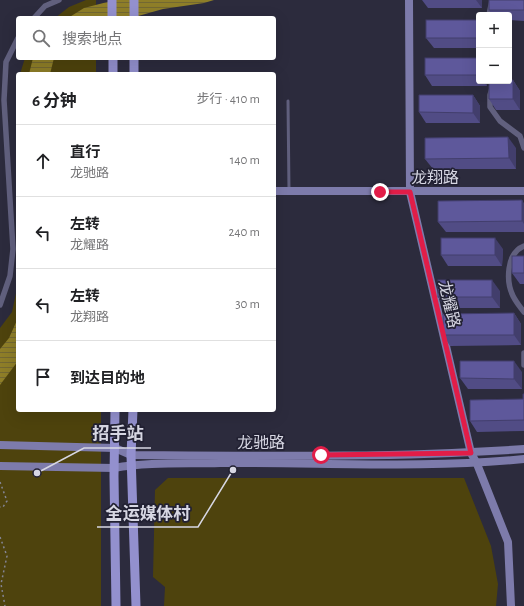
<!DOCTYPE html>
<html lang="zh">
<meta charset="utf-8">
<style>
body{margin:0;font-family:"Alegreya Sans","Noto Sans SC",sans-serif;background:#f2f2f2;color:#202124}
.controls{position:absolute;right:12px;top:12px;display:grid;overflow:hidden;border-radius:4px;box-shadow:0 4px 16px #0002}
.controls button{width:36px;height:36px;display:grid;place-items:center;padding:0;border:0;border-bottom:1px solid #e0e0e0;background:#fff;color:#202124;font:20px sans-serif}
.stop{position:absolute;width:12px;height:12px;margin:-9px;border:3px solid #e11d48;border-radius:50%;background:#fff}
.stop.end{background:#e11d48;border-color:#fff;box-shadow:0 1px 4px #0008}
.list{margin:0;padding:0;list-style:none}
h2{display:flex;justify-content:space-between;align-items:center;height:52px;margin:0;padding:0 16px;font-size:17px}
h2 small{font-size:13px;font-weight:400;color:#757577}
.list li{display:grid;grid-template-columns:26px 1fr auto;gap:12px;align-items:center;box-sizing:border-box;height:72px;padding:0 16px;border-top:1px solid #e0e0e0}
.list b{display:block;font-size:15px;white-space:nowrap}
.list p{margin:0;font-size:13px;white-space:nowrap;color:#757577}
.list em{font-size:13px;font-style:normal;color:#757577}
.icon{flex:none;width:22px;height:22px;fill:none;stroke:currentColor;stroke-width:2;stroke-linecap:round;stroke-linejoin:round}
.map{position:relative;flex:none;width:524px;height:606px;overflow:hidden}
.search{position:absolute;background:#fff;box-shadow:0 4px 16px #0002;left:16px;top:16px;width:260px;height:44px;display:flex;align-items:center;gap:10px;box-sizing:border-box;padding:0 14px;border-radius:4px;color:#757577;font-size:15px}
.panel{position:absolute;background:#fff;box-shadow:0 4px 16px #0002;left:16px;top:72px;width:260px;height:340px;border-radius:4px}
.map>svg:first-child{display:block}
.green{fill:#4e430d}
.water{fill:url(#water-rules)}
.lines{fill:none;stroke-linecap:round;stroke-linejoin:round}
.path{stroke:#848493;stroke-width:1.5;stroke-dasharray:2 3;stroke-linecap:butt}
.lane{stroke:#61607e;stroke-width:3}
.street{stroke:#61607e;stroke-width:5.5}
.secondary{stroke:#7d7bab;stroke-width:8}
.primary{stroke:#9390ce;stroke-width:9}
.wall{fill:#514c85}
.shaded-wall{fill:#423e6c}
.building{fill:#5e589b;stroke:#423e6c}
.route{stroke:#e11d48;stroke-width:5}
.labels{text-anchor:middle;stroke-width:3.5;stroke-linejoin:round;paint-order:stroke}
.street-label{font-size:16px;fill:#d7d7e3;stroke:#222133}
.leader{fill:none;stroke:#d7d7e3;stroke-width:1.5}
.callout-dot{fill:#d7d7e3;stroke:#222133;stroke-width:1.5}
.callout-label{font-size:17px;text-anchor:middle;font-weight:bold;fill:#d7d7e3;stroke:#222133;stroke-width:3.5;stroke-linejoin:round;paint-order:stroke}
</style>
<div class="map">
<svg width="524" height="606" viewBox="0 0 524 606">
<defs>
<pattern id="water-rules" width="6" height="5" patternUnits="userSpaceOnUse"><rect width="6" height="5" fill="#8e7e28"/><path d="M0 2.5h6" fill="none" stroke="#736832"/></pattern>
</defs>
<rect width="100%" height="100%" fill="#2c2b3d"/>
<g class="green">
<polygon points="86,0 96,0 96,18 55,18 69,7"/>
<polygon points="25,58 96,58 96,74 20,74"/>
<polygon points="18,284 18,410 101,410 101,606 0,606 0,328 12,312"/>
<polygon points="168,478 464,478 491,546 498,584 496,606 164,606 165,587 153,577 155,490"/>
</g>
<g class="water">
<polygon points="115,0 214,0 204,3 163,9 131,18 68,18 84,8"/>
<polygon points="33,58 54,58 50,74 29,74"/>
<polygon points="18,318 18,361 0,385 0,349 9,338"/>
</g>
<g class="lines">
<g class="path">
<polyline points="0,482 7,501 3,507 0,507"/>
<polyline points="0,537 7,556 1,584 5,606"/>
</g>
<polyline class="lane" points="288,101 289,191"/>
<g class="street">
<polyline points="489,15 492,0"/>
<polyline points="34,18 45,6 59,0"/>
<polyline points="494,81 490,95 490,107 500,121 520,136 524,148"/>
<path d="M524 246C506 253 506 282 513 296 516 302 520 307 524 312"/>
<polyline points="0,305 10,276 13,249 4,100 6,62 18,38"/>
<polyline points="524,353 524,365"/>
</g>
<g class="secondary">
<polyline points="409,0 410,192 471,453 477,464 508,542 511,606"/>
<polyline points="274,191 524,191"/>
<path d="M0 445 115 448 131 455C262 456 393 458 524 449"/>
<path d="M0 466 114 468C148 462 185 464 220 463 321 462 423 469 524 459"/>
</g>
<g class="primary">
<polyline points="112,0 112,18"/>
<polyline points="134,0 134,18"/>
<polyline points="113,58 113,74"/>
<polyline points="134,58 134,74"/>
<polyline points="115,410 114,476 116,606"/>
<polyline points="133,410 131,455 136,606"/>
</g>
</g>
<g class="wall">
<polygon points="422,0 482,0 482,8 428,8"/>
<polygon points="524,0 524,21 509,20 509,15 492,15 489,10"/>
<polygon points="479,20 479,48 434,48 426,38"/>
<polygon points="479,58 479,81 487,81 487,86 432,86 425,75"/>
<polygon points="513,80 520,91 520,110 496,110 489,99"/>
<polygon points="473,95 480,106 480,123 426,123 419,112"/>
<polygon points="516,148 516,169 433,169 425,159"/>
<polygon points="522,200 524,204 524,232 446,232 438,222"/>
<polygon points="503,249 502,266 448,266 441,255"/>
<polygon points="524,256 524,284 520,284 512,273"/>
<polygon points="500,291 500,308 446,308 438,297"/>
<polygon points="514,313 521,324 521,345 450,346 443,335"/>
<polygon points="522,372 522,389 468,389 460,378"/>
<polygon points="524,394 524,431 477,432 470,421 523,399"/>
</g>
<g class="shaded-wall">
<polygon points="476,0 482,0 482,8"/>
<polygon points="513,80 520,91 520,110 513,99"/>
<polygon points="483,81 487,81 487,86"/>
<polygon points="473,95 480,106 480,123 473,113"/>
<polygon points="508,137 516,148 516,169 509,158"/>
<polygon points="522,200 524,204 524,224 522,221"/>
<polygon points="495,238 503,249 502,266 495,255"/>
<polygon points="492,280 500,291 500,308 492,297"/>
<polygon points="514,313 521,324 521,345 514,335"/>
<polygon points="514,361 522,372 522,389 514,379"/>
</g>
<g class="building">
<rect x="489" y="0" width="35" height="10"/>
<rect x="426" y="20" width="53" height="18"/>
<rect x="425" y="58" width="54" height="17"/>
<polygon points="509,80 513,80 513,99 489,99 489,81 509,81"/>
<polygon points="419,95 473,95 473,113 419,112"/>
<polygon points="508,137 509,158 425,159 425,138"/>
<polygon points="522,200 522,221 438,222 438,201"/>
<rect x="441" y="238" width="54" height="17"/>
<rect x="512" y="256" width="12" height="17"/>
<rect x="438" y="280" width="54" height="17"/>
<polygon points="514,313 514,335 443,335 443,314"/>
<polygon points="460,361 514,361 514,379 460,378"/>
<polygon points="523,394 524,394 524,420 470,421 470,400 523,399"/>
</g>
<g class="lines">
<polyline class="route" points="321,455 471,453 410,192 380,192"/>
</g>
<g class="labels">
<g class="street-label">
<text x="435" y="183">龙翔路</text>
<text transform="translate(450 304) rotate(77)" y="6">龙耀路</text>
<text x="261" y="448">龙驰路</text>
</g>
</g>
<path class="leader" d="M37 473L84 448H151M233 470L198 527H97"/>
<g class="callout-dot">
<circle cx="37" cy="473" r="4"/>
<circle cx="233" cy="470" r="4"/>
</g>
<g class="callout-label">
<text x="118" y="439">招手站</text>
<text x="148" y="519">全运媒体村</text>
</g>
</svg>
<div class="controls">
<button>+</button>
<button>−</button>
</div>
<div class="stop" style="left:321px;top:455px"></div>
<div class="stop end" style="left:380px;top:192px"></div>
<div class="search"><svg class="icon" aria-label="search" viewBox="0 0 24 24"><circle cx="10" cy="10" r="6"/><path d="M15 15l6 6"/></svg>搜索地点</div>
<section class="panel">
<h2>6 分钟<small>步行 · 410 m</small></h2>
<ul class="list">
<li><svg class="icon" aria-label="ahead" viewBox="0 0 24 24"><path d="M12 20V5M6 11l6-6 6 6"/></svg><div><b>直行</b><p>龙驰路</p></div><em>140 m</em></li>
<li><svg class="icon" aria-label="left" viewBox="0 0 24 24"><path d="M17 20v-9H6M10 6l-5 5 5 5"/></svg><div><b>左转</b><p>龙耀路</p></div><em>240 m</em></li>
<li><svg class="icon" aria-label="left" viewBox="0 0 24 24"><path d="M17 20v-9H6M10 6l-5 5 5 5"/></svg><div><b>左转</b><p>龙翔路</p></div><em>30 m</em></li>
<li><svg class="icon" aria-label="arrive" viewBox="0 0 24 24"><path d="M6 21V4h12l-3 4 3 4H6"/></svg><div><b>到达目的地</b></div></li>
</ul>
</section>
</div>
